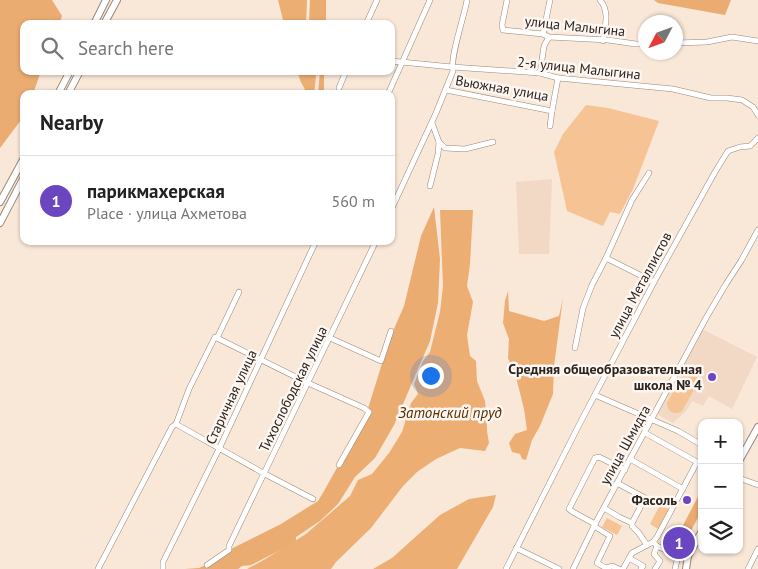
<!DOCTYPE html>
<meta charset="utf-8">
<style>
body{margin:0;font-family:"PT Sans",sans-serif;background:#f2f2f2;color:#222}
.controls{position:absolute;right:15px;bottom:15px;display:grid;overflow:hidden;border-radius:10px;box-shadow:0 1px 4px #0004}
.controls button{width:45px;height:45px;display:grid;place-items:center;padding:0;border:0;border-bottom:1px solid #e0e0e0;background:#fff;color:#222;font:25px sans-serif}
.compass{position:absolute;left:638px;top:15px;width:45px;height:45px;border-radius:50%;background:#fff;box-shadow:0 1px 4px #0004;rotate:229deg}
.you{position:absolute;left:430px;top:375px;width:18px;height:18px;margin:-12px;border:4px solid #fff;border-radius:50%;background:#1a73e8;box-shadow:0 0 0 8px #1a73e833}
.badge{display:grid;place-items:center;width:32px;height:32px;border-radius:50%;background:#6a47c0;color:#fff;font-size:16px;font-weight:700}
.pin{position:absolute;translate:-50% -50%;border:2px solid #fff;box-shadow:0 1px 5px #0006}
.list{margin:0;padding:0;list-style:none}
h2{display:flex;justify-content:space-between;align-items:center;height:65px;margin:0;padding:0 20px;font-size:21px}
h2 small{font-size:16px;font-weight:400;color:#767676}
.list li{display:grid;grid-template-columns:32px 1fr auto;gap:15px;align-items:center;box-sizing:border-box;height:90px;padding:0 20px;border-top:1px solid #e0e0e0}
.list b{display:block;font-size:19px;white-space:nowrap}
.list p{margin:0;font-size:16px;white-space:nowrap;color:#767676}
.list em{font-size:16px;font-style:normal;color:#767676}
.icon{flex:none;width:28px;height:28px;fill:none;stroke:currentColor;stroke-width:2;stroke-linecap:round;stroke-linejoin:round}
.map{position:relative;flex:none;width:758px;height:569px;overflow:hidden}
.search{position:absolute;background:#fff;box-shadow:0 1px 4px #0004;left:20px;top:20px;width:375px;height:55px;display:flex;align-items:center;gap:12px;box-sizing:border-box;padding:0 18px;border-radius:10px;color:#767676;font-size:19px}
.panel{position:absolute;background:#fff;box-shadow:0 1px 4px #0004;left:20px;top:90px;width:375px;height:155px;border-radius:10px}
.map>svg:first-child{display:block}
.built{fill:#f2d9c5}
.green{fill:#f6c395}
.forest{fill:#ebac72}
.water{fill:#edae74}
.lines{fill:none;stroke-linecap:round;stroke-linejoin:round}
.minor-casing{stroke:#99887a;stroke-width:6}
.major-casing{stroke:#99887a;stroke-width:8}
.minor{stroke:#fff;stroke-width:5}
.major{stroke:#fff;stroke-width:6}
.poi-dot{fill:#6a47c0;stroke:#fef6f0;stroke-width:2}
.labels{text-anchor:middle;stroke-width:5;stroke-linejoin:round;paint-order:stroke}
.street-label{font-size:14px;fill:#2b241e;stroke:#fef6f0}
.poi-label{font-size:14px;font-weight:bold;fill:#2b241e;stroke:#fef6f0;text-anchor:end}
.water-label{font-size:15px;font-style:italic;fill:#572f00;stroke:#fef6f0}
</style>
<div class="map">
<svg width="758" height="569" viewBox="0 0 758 569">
<rect width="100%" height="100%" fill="#f9e7d7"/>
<g class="built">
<polygon points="552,179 549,254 519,254 516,182"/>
<polygon points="702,329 757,357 732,409 709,396 703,406 692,401 686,411 673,423 657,414"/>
</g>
<g class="green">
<polygon points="586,105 608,108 659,121 633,189 620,214 610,212 603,226 567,211 554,152 563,134"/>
<path d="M690 371 696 375 699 381 682 411C675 416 667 412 667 403L684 373Z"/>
<polygon points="660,505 669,509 658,529 650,524"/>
<polygon points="607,518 622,526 617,535 602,527"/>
</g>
<g class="forest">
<polygon points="0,0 52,0 62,16 59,24 24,24 24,71 41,71 33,94 24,94 24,116 0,148"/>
<polygon points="310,0 326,0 326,24 309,24"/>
<polygon points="654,0 731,0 725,15 658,3"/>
<polygon points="320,71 324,71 324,94 318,94"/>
<polygon points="434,207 440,259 438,303 430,341 394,425 375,458 355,477 338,504 320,521 296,537 296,542 251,565 242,566 238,569 185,569 199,568 223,557 227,551 281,524 318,501 324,491 365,418 390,338 404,306 421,236"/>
<polygon points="702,489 702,510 686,540 678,535"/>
</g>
<g class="water">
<polygon points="278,0 307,0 306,24 284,24"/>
<path d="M293 71H314L316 76 314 94H306C305 87 300 83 299 76Z"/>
<polygon points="440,210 473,210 470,264 467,286 473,302 467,335 470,356 476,361 477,381 485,401 486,411 487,431 489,443 485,451 460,448 436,459 417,472 403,486 371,528 336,562 331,569 247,569 262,561 306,534 350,496 358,480 372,474 389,453 402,432 411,403 418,394 414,384 423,361 430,352 440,312 443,286"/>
<polygon points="508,291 509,311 544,321 559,316 563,298 554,366 553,394 540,426 532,440 526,460 522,459 520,454 512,452 509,443 515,434 527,430 524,409 517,381 508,358 509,339 503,323 505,301"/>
<polygon points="496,495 493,507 457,569 373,569 392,558 440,515 469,499"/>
</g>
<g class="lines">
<defs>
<g id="minor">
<polyline points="507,0 502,25 503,30 543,34 549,37 608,40 636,44 646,44"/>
<path d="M600 0C610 11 605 27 603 41"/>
<polyline points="366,24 377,0"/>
<polyline points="543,34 550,0"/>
<polyline points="676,43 707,42 732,37 758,41"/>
<polyline points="391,61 452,67 540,73 558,78 673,89 711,98 727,98 742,100 753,107 758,115"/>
<polyline points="540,73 544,46 549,37"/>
<polyline points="339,88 346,71"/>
<polyline points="446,90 552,111 558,78"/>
<polyline points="388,94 430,0"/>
<polyline points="550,126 552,111"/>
<polyline points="439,142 445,148 465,149 493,142"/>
<polyline points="430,186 438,154 439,142 432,123"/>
<path d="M391 210 436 113 453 71C450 56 464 18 467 0"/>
<polyline points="606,258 654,282"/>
<polyline points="217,338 239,292"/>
<polyline points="330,338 381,361 391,331"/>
<polyline points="575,348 583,308 592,285 606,258 632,200 649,173"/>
<polyline points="595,395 678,431 702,445"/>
<polyline points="176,424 189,389 215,337 308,383 364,408 369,412 339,465"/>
<polyline points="630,459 683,489"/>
<polyline points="739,478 758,485"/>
<polyline points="604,508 619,517 632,523 645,498 617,483"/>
<polyline points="632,523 632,526 638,532 647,545"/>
<polyline points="595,524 573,512 569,509 595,458 599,457 625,470"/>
<polyline points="594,526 610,536 597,563 606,568 612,566 619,569"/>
<polyline points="653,542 657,546 678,556 675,569"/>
<polyline points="516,548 559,569"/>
<polyline points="629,558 643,566 641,569"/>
<polyline points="207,565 229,550 229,546 376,241"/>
<polyline points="98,569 172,427 176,424 265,474 313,499"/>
<polyline points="163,569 163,562 219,449 316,241"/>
<polyline points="506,569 579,425 654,282 715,172 728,151 740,147 750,146 758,138"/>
<polyline points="573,569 595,524 706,318 726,284 741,261 758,230"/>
<polyline points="623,569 632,553 653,542 657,537 697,462 645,433"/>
<polyline points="655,569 660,561 654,554 657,546"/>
<polyline points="748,569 758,549"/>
</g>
<g id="major">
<polyline points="94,24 106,0"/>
<polyline points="104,24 117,0"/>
<polyline points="58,94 70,71"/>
<polyline points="68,94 80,71"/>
<polyline points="0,202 24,158"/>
<polyline points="0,223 24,177"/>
<polyline points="739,461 758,427"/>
<polyline points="686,569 688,556 702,531"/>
</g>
</defs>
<use href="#minor" class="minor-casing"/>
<use href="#major" class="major-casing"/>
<use href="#minor" class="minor"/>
<use href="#major" class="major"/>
</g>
<g class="poi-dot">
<circle cx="712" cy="377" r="5"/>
<circle cx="687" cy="500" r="5"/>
</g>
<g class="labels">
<g class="street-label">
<text transform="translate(575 26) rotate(6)" y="5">улица Малыгина</text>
<text transform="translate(579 68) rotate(6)" y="5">2-я улица Малыгина</text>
<text transform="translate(502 88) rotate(10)" y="5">Вьюжная улица</text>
<text transform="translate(640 285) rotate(-62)" y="5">улица Металлистов</text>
<text transform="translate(293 389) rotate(-64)" y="5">Тихослободская улица</text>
<text transform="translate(231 397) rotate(-65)" y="5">Старичная улица</text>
<text transform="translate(625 445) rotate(-61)" y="5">улица Шмидта</text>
</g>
<g class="poi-label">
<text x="702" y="374">Средняя общеобразовательная<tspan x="702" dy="16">школа № 4</tspan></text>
<text x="677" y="505">Фасоль</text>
</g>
<g class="water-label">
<text x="450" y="418">Затонский пруд</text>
</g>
</g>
</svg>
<div class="controls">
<button>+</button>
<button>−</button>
<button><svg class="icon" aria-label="layers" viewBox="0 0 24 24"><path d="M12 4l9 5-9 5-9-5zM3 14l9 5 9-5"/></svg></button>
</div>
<svg class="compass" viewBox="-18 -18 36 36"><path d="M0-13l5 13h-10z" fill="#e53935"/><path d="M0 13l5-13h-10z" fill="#767676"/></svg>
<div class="you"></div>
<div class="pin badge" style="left:679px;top:543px">1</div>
<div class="search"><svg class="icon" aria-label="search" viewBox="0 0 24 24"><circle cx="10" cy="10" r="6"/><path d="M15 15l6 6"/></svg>Search here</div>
<section class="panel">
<h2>Nearby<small></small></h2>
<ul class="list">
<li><span class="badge">1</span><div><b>парикмахерская</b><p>Place · улица Ахметова</p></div><em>560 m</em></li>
</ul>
</section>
</div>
